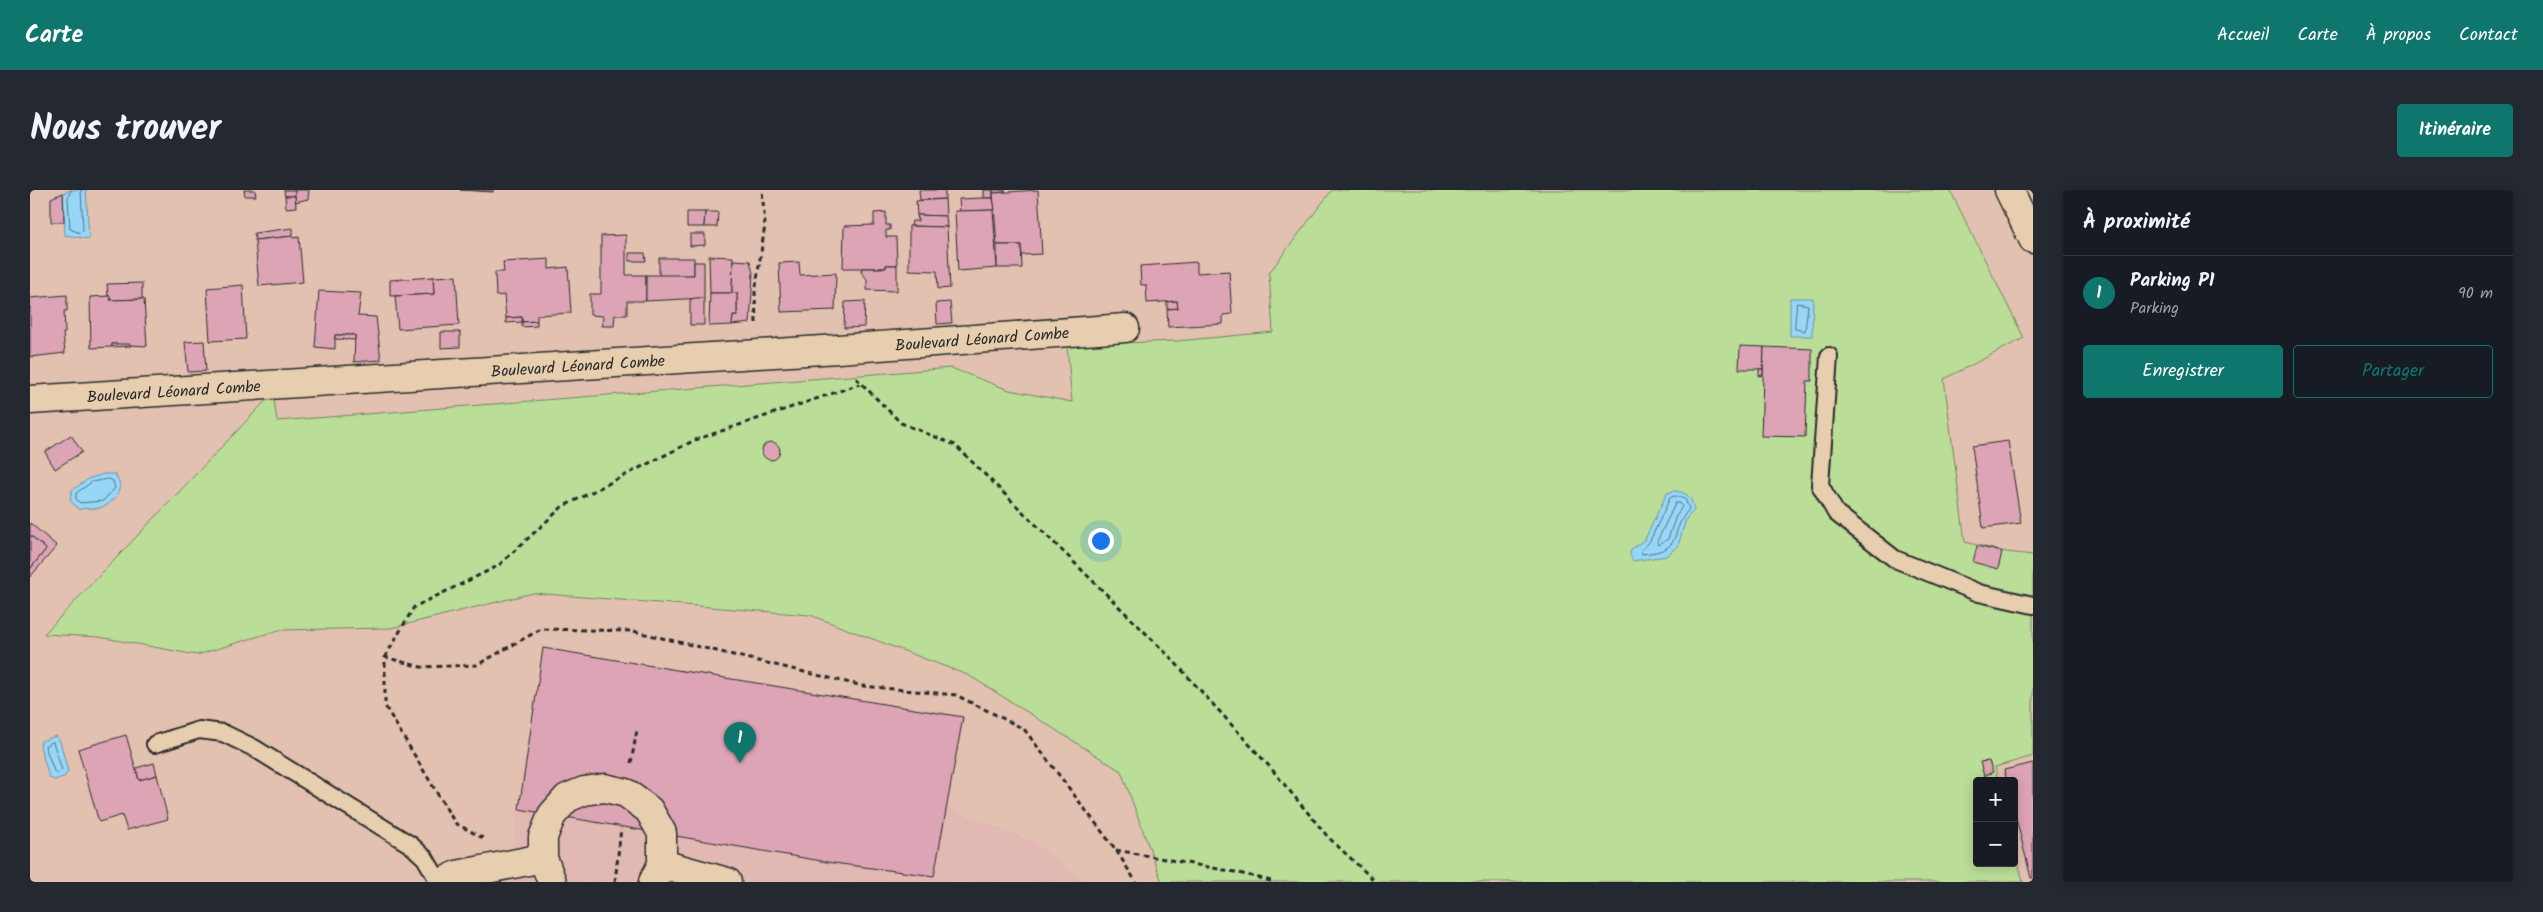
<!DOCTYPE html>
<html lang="fr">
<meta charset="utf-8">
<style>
body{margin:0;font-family:Kalam,sans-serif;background:#242831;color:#f1f3f6}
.controls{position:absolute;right:15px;bottom:15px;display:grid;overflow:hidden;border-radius:5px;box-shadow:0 2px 12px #0003}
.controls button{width:45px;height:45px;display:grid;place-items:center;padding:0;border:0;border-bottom:1px solid #363941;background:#171b24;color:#f1f3f6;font:25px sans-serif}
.you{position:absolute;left:1070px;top:350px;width:18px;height:18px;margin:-12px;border:4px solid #fff;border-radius:50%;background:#1a73e8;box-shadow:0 0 0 8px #1a73e833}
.badge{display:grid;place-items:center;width:32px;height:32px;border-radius:50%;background:#0f766e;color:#fff;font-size:16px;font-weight:700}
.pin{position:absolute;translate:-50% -41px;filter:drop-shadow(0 1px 2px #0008)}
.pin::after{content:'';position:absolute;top:26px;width:18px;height:15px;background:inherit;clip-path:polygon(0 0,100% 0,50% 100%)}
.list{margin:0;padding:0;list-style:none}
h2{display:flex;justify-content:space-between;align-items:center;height:65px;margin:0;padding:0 20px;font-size:21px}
h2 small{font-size:16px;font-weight:400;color:#9ea1a6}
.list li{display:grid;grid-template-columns:32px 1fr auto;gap:15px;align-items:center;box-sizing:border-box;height:75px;padding:0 20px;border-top:1px solid #363941}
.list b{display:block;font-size:19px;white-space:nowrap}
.list p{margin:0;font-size:16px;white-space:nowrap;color:#9ea1a6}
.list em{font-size:16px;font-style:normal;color:#9ea1a6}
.actions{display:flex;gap:10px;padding:15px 20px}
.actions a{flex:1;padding:11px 0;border:1px solid #0f766e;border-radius:5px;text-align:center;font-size:18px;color:#0f766e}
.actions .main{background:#0f766e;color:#fff}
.map{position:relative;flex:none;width:2003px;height:692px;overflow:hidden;border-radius:5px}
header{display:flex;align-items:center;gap:30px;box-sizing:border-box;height:70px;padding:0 25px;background:#0f766e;color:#fff}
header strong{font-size:24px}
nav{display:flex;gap:28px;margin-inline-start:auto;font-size:18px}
.intro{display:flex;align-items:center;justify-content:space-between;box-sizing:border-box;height:120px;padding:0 30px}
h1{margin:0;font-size:35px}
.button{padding:12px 22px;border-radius:5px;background:#0f766e;color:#fff;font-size:18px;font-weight:700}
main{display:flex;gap:30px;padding:0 30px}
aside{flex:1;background:#171b24;border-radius:5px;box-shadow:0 2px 12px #0003}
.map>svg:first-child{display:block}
.built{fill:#e1b8b2}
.green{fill:#bade98;stroke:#728462}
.water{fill:#96d7f8;stroke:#6b92a6}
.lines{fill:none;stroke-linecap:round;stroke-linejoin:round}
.shore{stroke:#56707d;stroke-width:1}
.building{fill:#dda4b6;stroke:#2b2b2b}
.lane-casing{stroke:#2b2b2b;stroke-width:20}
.street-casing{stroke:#2b2b2b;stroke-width:31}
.secondary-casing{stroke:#2b2b2b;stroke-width:31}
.path{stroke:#2b2b2b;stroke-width:3;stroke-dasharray:5 4;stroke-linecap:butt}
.lane{stroke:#e6ceaf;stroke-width:16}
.street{stroke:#e6ceaf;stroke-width:28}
.secondary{stroke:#e6ceaf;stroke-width:28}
.labels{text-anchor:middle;stroke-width:5;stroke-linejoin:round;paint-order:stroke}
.street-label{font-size:16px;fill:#2b2b2b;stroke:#e6ceaf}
</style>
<header>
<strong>Carte</strong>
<nav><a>Accueil</a><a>Carte</a><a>À propos</a><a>Contact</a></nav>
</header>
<div class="intro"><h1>Nous trouver</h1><a class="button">Itinéraire</a></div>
<main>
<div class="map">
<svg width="2003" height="692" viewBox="0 0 2003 692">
<rect width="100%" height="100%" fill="#e3c1b1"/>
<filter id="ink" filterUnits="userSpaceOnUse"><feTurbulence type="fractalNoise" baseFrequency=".02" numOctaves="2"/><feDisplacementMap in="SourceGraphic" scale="10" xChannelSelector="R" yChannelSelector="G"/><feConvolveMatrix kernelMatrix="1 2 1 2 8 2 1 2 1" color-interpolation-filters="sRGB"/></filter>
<g filter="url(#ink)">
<polygon class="built" points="513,458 933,525 918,618 1003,652 1056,692 477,692"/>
<polygon class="green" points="1302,0 1920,0 1994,148 1914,189 1935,352 1976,362 2003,365 2003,566 1965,577 1968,591 1947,591 1947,673 1984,673 1984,656 1993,692 1132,692 1091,581 940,486 780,425 503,403 361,438 249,440 167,465 69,447 14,444 243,203 247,231 921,178 979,200 1042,212 1037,155 1147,151 1243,142 1239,83"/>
<g class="water">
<polygon points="41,0 56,0 59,49 35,45 33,3"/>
<polygon points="1760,108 1783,108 1782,146 1760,146"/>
<path d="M74 284H85L90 294C90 305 80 316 69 318 62 320 56 316 49 320L40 310 42 300 60 288Z"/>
<path d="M1644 301C1657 302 1662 307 1664 320L1656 329 1648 356 1636 366 1603 371 1600 365 1601 360 1615 349 1637 303Z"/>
<polygon points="26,546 30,551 38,582 34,587 24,590 19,587 10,556 11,551"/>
</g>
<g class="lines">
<g class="shore">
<polyline points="41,0 38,8 40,39 50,43 53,40 51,0"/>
<polygon points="1767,113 1778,115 1775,141 1765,139"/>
<polygon points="79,289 83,291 85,298 73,311 50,313 46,309 46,303 62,292"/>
<path d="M1645 306 1655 309 1659 319C1637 345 1656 360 1612 364L1611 361 1620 351 1640 308Z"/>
<polygon points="1646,313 1650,313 1652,317 1646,326 1638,349 1628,355 1627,352"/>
<polygon points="23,552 32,580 25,584 15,556"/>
</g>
</g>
<g class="building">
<polygon points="214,0 225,0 226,6 215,6"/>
<polygon points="254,0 265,0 265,6 255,6"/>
<polygon points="265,0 279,0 278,9 265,12"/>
<polygon points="430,0 463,0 463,2"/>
<polygon points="889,0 915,0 915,9 890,10"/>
<rect x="954" y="0" width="9" height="8"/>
<polygon points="963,0 975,0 975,2 963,3"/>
<polygon points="1008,0 1012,64 992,65 991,55 967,55 963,3"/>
<polygon points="33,3 34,32 21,32 21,8"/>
<polygon points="255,6 265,6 266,17 256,18"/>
<polygon points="954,8 963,8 965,20 930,21 929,9"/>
<polygon points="915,9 916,26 887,25 886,11"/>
<polygon points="963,20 967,78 928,81 925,21"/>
<polygon points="657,22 675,22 674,37 657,37"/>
<polygon points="675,22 688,22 687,37 674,37"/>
<polygon points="856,22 856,35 860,35 860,40 856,40 856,47 866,47 867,75 856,75 856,78 813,78 814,36 844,35 844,23"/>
<polygon points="887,25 916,26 917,37 881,36 882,31 888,31"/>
<polygon points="879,36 917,37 920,98 908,99 907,81 879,80"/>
<polygon points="263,38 263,46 225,50 224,43"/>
<polygon points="660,44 675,44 675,55 660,56"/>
<polygon points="596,45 596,85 616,85 616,111 597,111 597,125 585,125 584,136 572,136 573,126 560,125 560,104 571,104 571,46"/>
<polygon points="263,46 263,48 269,47 273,92 229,96 225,50"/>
<polygon points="967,55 991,55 992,78 967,78"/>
<polygon points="599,63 615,63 616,71 599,71"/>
<polygon points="679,66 703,67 702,103 680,103"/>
<polygon points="629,68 664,68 664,85 629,86"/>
<polygon points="519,69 519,79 538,77 541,123 507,125 507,131 492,132 492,127 476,128 474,105 466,106 465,82 474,82 473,72"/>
<polygon points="703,70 720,71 723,83 720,133 702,135 703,125 707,125 707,103 702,103"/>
<polygon points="664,72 674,72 674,108 616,111 616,85 664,85"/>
<polygon points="769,72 770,85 806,83 805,120 751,122 749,73"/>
<polygon points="1167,72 1167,83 1199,81 1202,124 1193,125 1193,134 1138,137 1137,119 1148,118 1147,111 1117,113 1116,95 1111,95 1110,76"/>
<polygon points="856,75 867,75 867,101 837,100 837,89 831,82 832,78 856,78"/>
<polygon points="426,86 429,135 368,139 365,106 404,104 403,87"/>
<polygon points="403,87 404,104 360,106 360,90"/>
<polygon points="112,93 112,109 80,110 80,106 78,106 77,94"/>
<polygon points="213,95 216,149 180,151 177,98"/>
<polygon points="289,101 331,103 328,126 346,127 351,170 324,172 325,145 305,145 305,159 285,157"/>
<polygon points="680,103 707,103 707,125 703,125 702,135 679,136"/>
<polygon points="37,105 37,121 34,121 35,143 33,143 35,163 0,167 0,108"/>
<polygon points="80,106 80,110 114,109 117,156 82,154 82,157 61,158 60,107"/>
<polygon points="664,108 674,108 674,135 660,135 660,110"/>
<polygon points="835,111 834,137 814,138 815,112"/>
<polygon points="1147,111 1148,118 1137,119 1137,112"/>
<polygon points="920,112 922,133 907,134 906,113"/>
<polygon points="492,127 492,132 476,133 476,128"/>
<polygon points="507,131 507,136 492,137 492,132"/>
<polygon points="411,142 430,142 430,157 411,158"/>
<polygon points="305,145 325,145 325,150 305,149"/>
<polygon points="174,151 176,181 158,182 155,152"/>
<polygon points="82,154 100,154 101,156 82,157"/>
<polygon points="1710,156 1734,157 1733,179 1709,179"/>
<polygon points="1734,157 1782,159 1782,191 1777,191 1775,247 1731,246"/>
<polygon points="1729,179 1733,179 1733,185 1729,186"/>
<polygon points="41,245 52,262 25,279 15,262"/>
<polygon points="1978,251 1991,333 1953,338 1942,256"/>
<circle cx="741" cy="261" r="9"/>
<polygon points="0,333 27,356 0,387 0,379 16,359 0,345"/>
<polygon points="0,345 16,359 0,379"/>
<polygon points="1947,356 1972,362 1968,379 1943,372"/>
<polygon points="513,458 933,527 904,686 803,673 489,619"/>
<polygon points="96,545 109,590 127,585 138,629 97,640 92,625 69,632 48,559"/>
<polygon points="1959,571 1963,582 1954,586 1950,572"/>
<polygon points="124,573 127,585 109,590 106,578"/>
<polygon points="2003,573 2003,688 2001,688 1984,620 1984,591 1977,591 1974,580"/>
</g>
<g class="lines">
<defs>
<g id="lane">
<polyline points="1799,166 1790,295 1806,323 1865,369 1949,403 2003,415"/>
<polyline points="125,554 169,540 193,543 224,558 381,655 395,668 409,692"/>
</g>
<g id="street">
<path id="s1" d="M0 210 808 159 1095 138"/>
<polyline points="632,674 697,692"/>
<polyline points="413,692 427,685 513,668"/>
<polyline points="522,692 513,668 513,647 522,625 537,608 554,601 575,598 596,603 619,620 632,643 632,674 623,692"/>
</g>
<polyline id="secondary" points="1979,0 2003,49"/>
</defs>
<use href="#lane" class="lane-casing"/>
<use href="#street" class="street-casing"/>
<use href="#secondary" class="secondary-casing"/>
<g class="path">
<polyline points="726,133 725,103 735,35 732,0"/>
<polyline points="826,188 871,233 925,255 1141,468 1239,576 1298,647 1346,692"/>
<polyline points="355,467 384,417 468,376 532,317 665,250 830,194"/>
<polyline points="601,573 607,540"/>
<polyline points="453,648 425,633 355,516 355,467 391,477 447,475 511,439 603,441 833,496 926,505 994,539 1086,660 1106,692"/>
<polyline points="1086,660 1205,682 1245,692"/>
<polyline points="585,692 591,638"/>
</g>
<use href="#lane" class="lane"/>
<use href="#street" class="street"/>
<use href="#secondary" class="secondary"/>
</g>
</g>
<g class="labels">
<g class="street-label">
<text dy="6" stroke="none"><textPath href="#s1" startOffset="954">Boulevard Léonard Combe</textPath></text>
<text dy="6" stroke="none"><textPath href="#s1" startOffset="549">Boulevard Léonard Combe</textPath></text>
<text dy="6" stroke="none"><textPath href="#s1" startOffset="144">Boulevard Léonard Combe</textPath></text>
</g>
</g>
</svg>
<div class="controls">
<button>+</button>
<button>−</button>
</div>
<div class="you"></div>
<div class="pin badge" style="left:710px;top:573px">1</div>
</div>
<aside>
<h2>À proximité<small></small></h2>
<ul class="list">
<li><span class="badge">1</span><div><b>Parking P1</b><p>Parking</p></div><em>90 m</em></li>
</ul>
<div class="actions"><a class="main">Enregistrer</a><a>Partager</a></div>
</aside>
</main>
